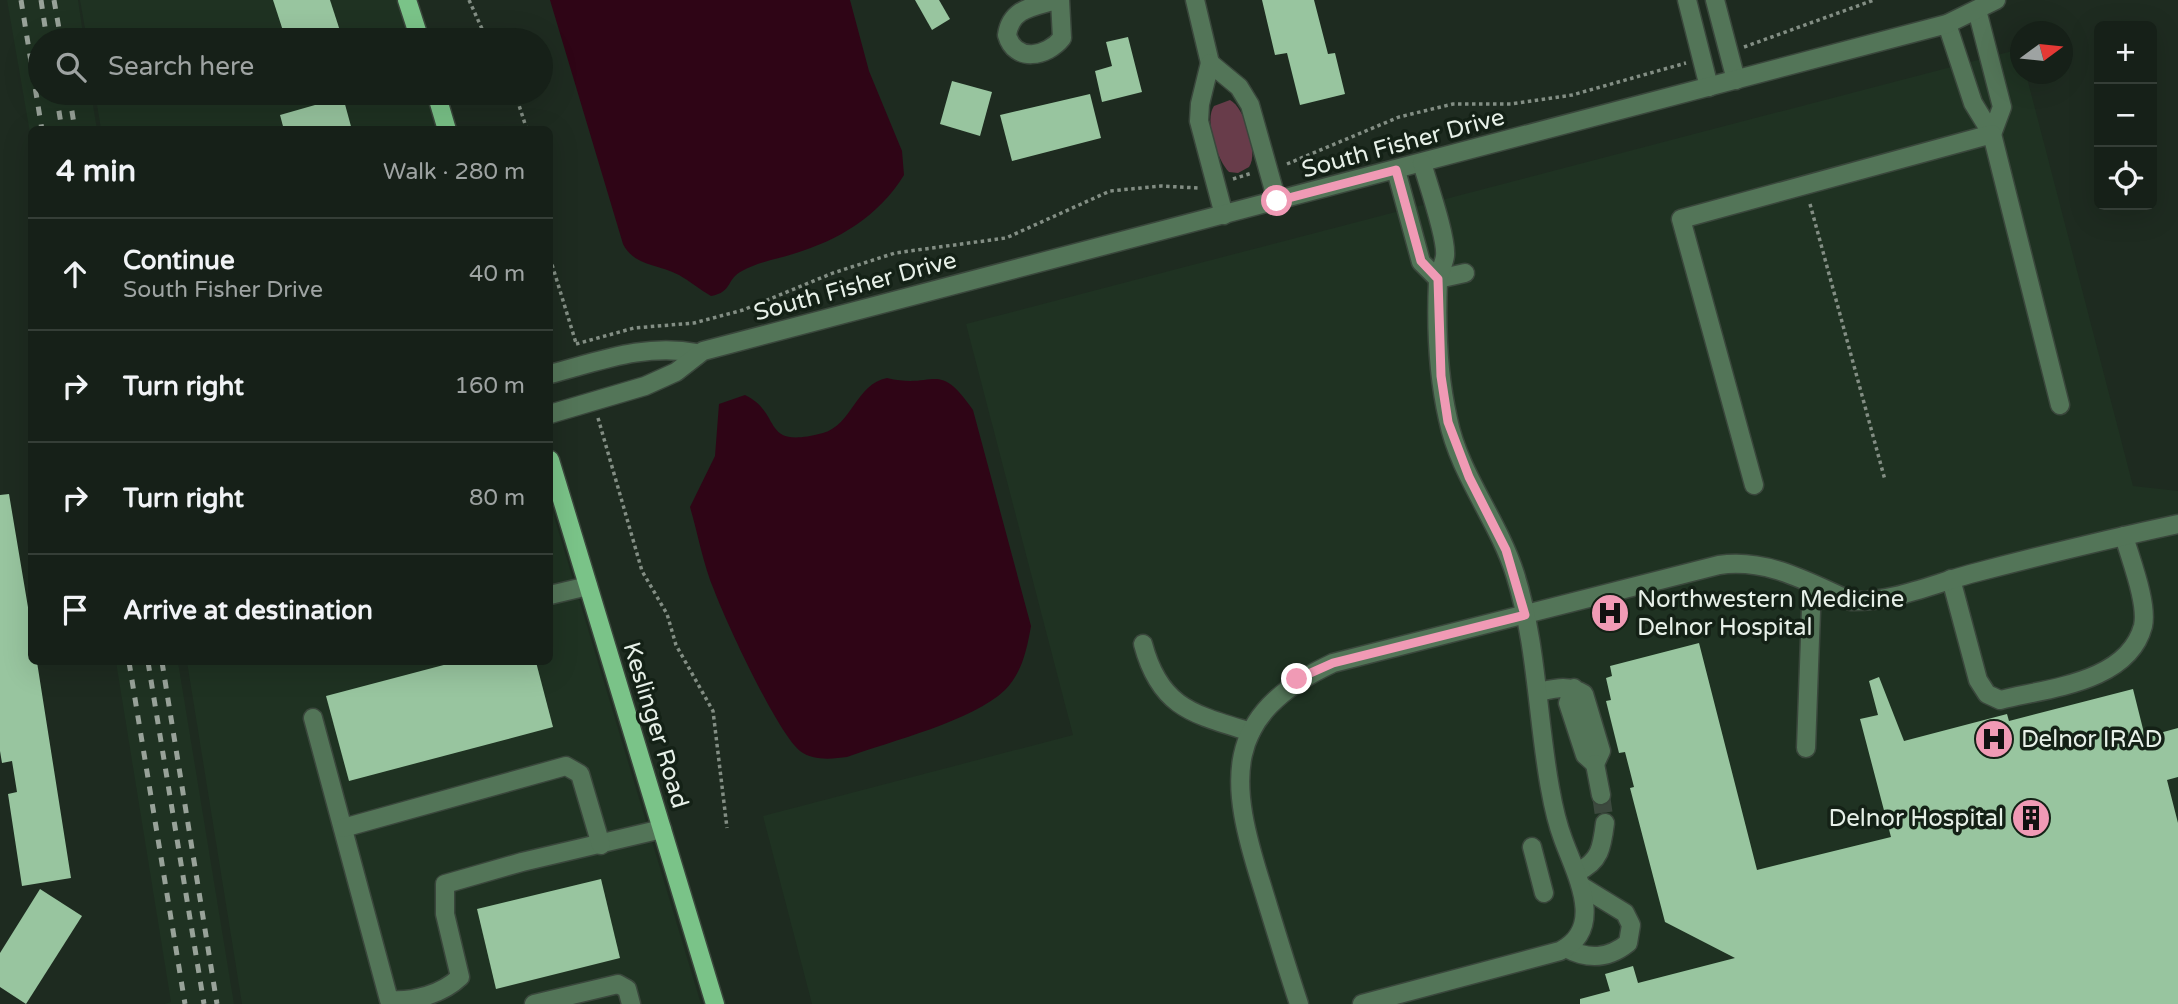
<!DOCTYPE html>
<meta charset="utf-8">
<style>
body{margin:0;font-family:"Varela Round",sans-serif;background:#1f2821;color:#f1f3f6}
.controls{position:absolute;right:21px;top:21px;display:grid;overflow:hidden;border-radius:10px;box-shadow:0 7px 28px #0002}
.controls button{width:63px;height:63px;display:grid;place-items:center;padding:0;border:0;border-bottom:2px solid #353e37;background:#162018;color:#f1f3f6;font:35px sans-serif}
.compass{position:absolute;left:2010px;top:21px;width:63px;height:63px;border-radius:50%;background:#162018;box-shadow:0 7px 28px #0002;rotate:75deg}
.stop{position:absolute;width:21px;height:21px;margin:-16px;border:5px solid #f09ab5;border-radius:50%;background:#fff}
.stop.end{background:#f09ab5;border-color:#fff;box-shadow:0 2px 7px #0008}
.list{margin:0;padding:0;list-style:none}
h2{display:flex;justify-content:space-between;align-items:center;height:91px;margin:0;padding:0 28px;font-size:30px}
h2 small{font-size:23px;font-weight:400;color:#9ea3a2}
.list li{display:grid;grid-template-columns:46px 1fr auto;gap:21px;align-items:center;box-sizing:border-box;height:112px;padding:0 28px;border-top:2px solid #353e37}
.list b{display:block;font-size:26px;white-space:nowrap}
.list p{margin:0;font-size:23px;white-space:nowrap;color:#9ea3a2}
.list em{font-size:23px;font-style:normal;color:#9ea3a2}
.icon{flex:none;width:38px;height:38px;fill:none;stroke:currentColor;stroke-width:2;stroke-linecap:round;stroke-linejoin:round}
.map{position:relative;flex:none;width:2178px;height:1004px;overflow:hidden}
.search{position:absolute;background:#162018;box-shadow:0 7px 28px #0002;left:28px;top:28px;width:525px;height:77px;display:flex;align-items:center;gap:18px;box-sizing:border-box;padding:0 24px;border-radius:38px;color:#9ea3a2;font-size:26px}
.panel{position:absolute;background:#162018;box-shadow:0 7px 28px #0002;left:28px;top:126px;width:525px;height:539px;border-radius:10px}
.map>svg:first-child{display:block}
.built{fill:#1f3222}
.green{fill:#683c4a}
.water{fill:#2f0516}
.building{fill:#98c59f}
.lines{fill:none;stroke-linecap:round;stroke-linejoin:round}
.minor-tunnel{stroke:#3c493e;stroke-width:18;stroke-dasharray:18 9;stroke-linecap:butt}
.minor-casing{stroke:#3a473c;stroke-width:21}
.major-casing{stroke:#3a473c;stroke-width:21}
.path{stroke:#838e84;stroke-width:3.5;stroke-dasharray:3.5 3.5;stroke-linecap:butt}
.minor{stroke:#537558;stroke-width:18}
.major{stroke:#7ac388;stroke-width:18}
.rail{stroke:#98a299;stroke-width:5;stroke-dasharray:9 9;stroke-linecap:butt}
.route{stroke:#f09ab5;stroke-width:9}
.labels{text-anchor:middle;stroke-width:7;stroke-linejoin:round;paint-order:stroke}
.street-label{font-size:24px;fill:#e7f0e8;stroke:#142116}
.poi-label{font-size:24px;fill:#e7f0e8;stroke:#142116;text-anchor:start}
</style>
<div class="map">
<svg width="2178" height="1004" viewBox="0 0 2178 1004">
<rect width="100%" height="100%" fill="#1e2b20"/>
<g class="built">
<polygon points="7,0 78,0 84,40 40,40 40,93 91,93 97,129 32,130 31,139"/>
<polygon points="80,0 398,0 410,40 87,40"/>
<polygon points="2020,49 2021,74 2026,74 2133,486 2178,491 2178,1004 812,1004 763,816 1073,735 966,324"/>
<polygon points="95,93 426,93 437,129 101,129"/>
<polygon points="550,503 701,1004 242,1004 187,662 550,662"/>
<polygon points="116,662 178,662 234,1004 164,1004 171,1002"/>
</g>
<path class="green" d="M1230 100C1245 108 1259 153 1249 167L1238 173 1229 172C1217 160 1204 120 1214 106Z"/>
<g class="water">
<path d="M550 0H850L869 71 902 151 904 175C878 217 839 240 793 254 777 259 758 262 742 271 726 279 733 292 711 296 700 290 690 281 679 275 658 264 634 266 623 244Z"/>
<path d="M887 378C936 390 937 358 973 410L1031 626C1027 649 1022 673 1005 690 973 721 891 741 847 757 832 759 813 761 800 751 777 732 726 622 714 590 703 564 698 534 690 507L715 456 719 404 745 395C784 414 759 450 823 433 852 425 856 384 887 378Z"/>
</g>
<g class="building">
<polygon points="273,0 330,0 343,40 286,40"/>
<polygon points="915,0 939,0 950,19 932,30"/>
<polygon points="1262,0 1314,0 1328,54 1335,53 1345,94 1300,105 1287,53 1275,55"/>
<polygon points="1128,37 1142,92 1102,102 1095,71 1112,66 1106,42"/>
<polygon points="952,81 992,92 980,136 940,124"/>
<polygon points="1090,94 1101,138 1012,161 1000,115"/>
<polygon points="343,97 352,130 284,130 280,115"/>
<polygon points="9,494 32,631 32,662 37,662 71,878 22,886 8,794 17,792 12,761 2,763 0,751 0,495"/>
<polygon points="1699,643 1757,870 1891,837 1860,719 1878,715 1869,681 1879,677 1904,741 2007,714 2009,721 2133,689 2145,737 2178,728 2178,777 2167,780 2178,823 2178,1004 1580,1004 1580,999 1610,991 1605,974 1633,966 1638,983 1735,958 1665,922 1630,788 1634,787 1625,752 1619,753 1606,701 1611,700 1606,678 1612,676 1610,666"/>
<polygon points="455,662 536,662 553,727 349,781 326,696"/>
<polygon points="601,879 620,958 496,989 477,909"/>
<polygon points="40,889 82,916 26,1004 0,987 0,953"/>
</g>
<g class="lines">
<polyline class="minor-tunnel" points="1601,795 1605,823"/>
<defs>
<g id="minor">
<path d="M1056 0C1033 7 1011 8 1007 35 1015 63 1047 57 1062 38L1060 0"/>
<polyline points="1195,0 1210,63"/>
<polyline points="1687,0 1709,87"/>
<polyline points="1715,0 1736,80"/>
<polyline points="1947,24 1973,103 1992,134 2002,107 1977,10"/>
<polyline points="1396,170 1421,262 1438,279"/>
<polyline points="1224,215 1199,121 1200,104 1210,63 1239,87 1250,105 1277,201"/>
<polyline points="1438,279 1465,273"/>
<path d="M550 374C600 361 645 343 697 353"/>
<polyline points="550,414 645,386 676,372 703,351 1947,24 1996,0"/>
<polyline points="1754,485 1681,219 1992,134 2060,405"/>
<path d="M1951 579 1978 680 1987 694 2000 700C2047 688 2128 683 2143 626 2148 603 2130 558 2124 536"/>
<polyline points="550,595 588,586"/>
<path d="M1143 644C1160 708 1193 714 1251 732"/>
<path d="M1539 692C1557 688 1568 685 1584 694L1601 751 1595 764 1585 755 1568 703 1574 688"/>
<path d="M313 718 389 1000C414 1002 442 994 460 977L445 914V884L522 862 662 829"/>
<polyline points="1806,748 1812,584"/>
<polyline points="1595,764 1601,795"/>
<polyline points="343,828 566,766 580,774 601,845"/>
<polyline points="1532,847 1544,893"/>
<path d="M1577 872C1600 862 1602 847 1605 823"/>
<path d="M1566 948C1588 960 1608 959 1628 943L1631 925 1625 913 1581 886"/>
<polyline points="534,1004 618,984 627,989 631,1004"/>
<path d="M1299 1004C1286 965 1274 925 1262 886 1229 782 1220 716 1333 663L1719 565C1767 558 1808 582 1851 601 1893 602 1930 585 1970 574 2039 556 2108 539 2178 524"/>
<path d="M1362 1004 1560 951C1606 928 1576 875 1563 839 1557 823 1553 805 1550 788 1537 716 1537 644 1515 574 1498 520 1459 474 1448 419 1438 375 1436 326 1438 281 1439 272 1444 264 1445 256 1447 238 1428 184 1422 163"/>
</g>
<g id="major">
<polyline points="407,0 420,40"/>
<polyline points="436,93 447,130"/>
<polyline points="550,460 715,1004"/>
</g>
</defs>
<use href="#minor" class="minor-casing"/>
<use href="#major" class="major-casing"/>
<g class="path">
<polyline points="469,0 487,40"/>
<polyline points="1744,47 1874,0"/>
<polyline points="515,93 527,130"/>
<polyline points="1287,164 1399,117 1453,104 1511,104 1572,95 1686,63"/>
<polyline points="1233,179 1252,173"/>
<polyline points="1810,204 1885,480"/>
<polyline points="550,258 576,343"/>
<polyline points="576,344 634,328 694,323 743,310 833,273 895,253 1006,238 1110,191 1161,186 1198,188"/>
<polyline points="598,418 642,571 667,614 676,645 713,711 727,828"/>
</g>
<use href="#minor" class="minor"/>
<use href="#major" class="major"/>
<g class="rail">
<polyline points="21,0 42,130"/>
<polyline points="41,0 47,40"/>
<polyline points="54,0 61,40"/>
<polyline points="56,93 62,130"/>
<polyline points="69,93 75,130"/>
<polyline points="129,662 185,1004"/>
<polyline points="148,662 204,1004"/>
<polyline points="162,662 217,1004"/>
</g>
</g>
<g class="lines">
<polyline class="route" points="1277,201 1396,170 1421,261 1438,279 1441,376 1448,422 1469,477 1506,550 1525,615 1333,663 1297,679"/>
</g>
<defs>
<symbol id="hospital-disc" viewBox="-11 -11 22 22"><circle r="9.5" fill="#f09ab5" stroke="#142116"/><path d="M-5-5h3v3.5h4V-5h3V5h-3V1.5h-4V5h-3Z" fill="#111"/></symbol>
<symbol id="building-disc" viewBox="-11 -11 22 22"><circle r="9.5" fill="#f09ab5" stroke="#142116"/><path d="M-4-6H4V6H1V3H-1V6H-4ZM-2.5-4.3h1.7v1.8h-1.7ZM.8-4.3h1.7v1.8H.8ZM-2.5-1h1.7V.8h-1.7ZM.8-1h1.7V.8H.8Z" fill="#111"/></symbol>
</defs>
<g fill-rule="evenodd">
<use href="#hospital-disc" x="1588" y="591" width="44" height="44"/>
<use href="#hospital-disc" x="1972" y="717" width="44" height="44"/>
<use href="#building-disc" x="2009" y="796" width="44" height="44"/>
</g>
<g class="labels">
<g class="street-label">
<text transform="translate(1403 143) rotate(-15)" y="8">South Fisher Drive</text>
<text transform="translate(855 286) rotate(-15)" y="8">South Fisher Drive</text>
<text transform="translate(656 725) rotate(73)" y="8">Keslinger Road</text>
</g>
<g class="poi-label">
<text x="1637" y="607">Northwestern Medicine<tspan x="1637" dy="28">Delnor Hospital</tspan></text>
<text x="2021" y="747">Delnor IRAD</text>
<text x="2004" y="826" text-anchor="end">Delnor Hospital</text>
</g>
</g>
</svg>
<div class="controls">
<button>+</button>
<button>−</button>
<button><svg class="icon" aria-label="locate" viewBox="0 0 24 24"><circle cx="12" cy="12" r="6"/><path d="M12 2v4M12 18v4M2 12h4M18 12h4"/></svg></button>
</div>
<svg class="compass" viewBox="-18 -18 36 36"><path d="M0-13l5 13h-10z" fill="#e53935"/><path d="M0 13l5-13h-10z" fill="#9ea3a2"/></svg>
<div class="stop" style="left:1277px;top:201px"></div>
<div class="stop end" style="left:1297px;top:679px"></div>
<div class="search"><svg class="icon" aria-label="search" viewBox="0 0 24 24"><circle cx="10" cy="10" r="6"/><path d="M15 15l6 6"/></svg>Search here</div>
<section class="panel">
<h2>4 min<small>Walk · 280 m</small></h2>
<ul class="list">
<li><svg class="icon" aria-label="ahead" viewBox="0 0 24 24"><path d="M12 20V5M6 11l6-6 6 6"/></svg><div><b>Continue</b><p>South Fisher Drive</p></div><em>40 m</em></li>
<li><svg class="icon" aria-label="right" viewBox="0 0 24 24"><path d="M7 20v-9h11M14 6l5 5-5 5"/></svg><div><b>Turn right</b></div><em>160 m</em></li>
<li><svg class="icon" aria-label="right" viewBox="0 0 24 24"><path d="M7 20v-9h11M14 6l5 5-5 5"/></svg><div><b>Turn right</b></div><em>80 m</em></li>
<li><svg class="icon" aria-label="arrive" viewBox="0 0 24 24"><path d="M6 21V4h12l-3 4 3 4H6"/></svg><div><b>Arrive at destination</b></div></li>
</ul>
</section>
</div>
